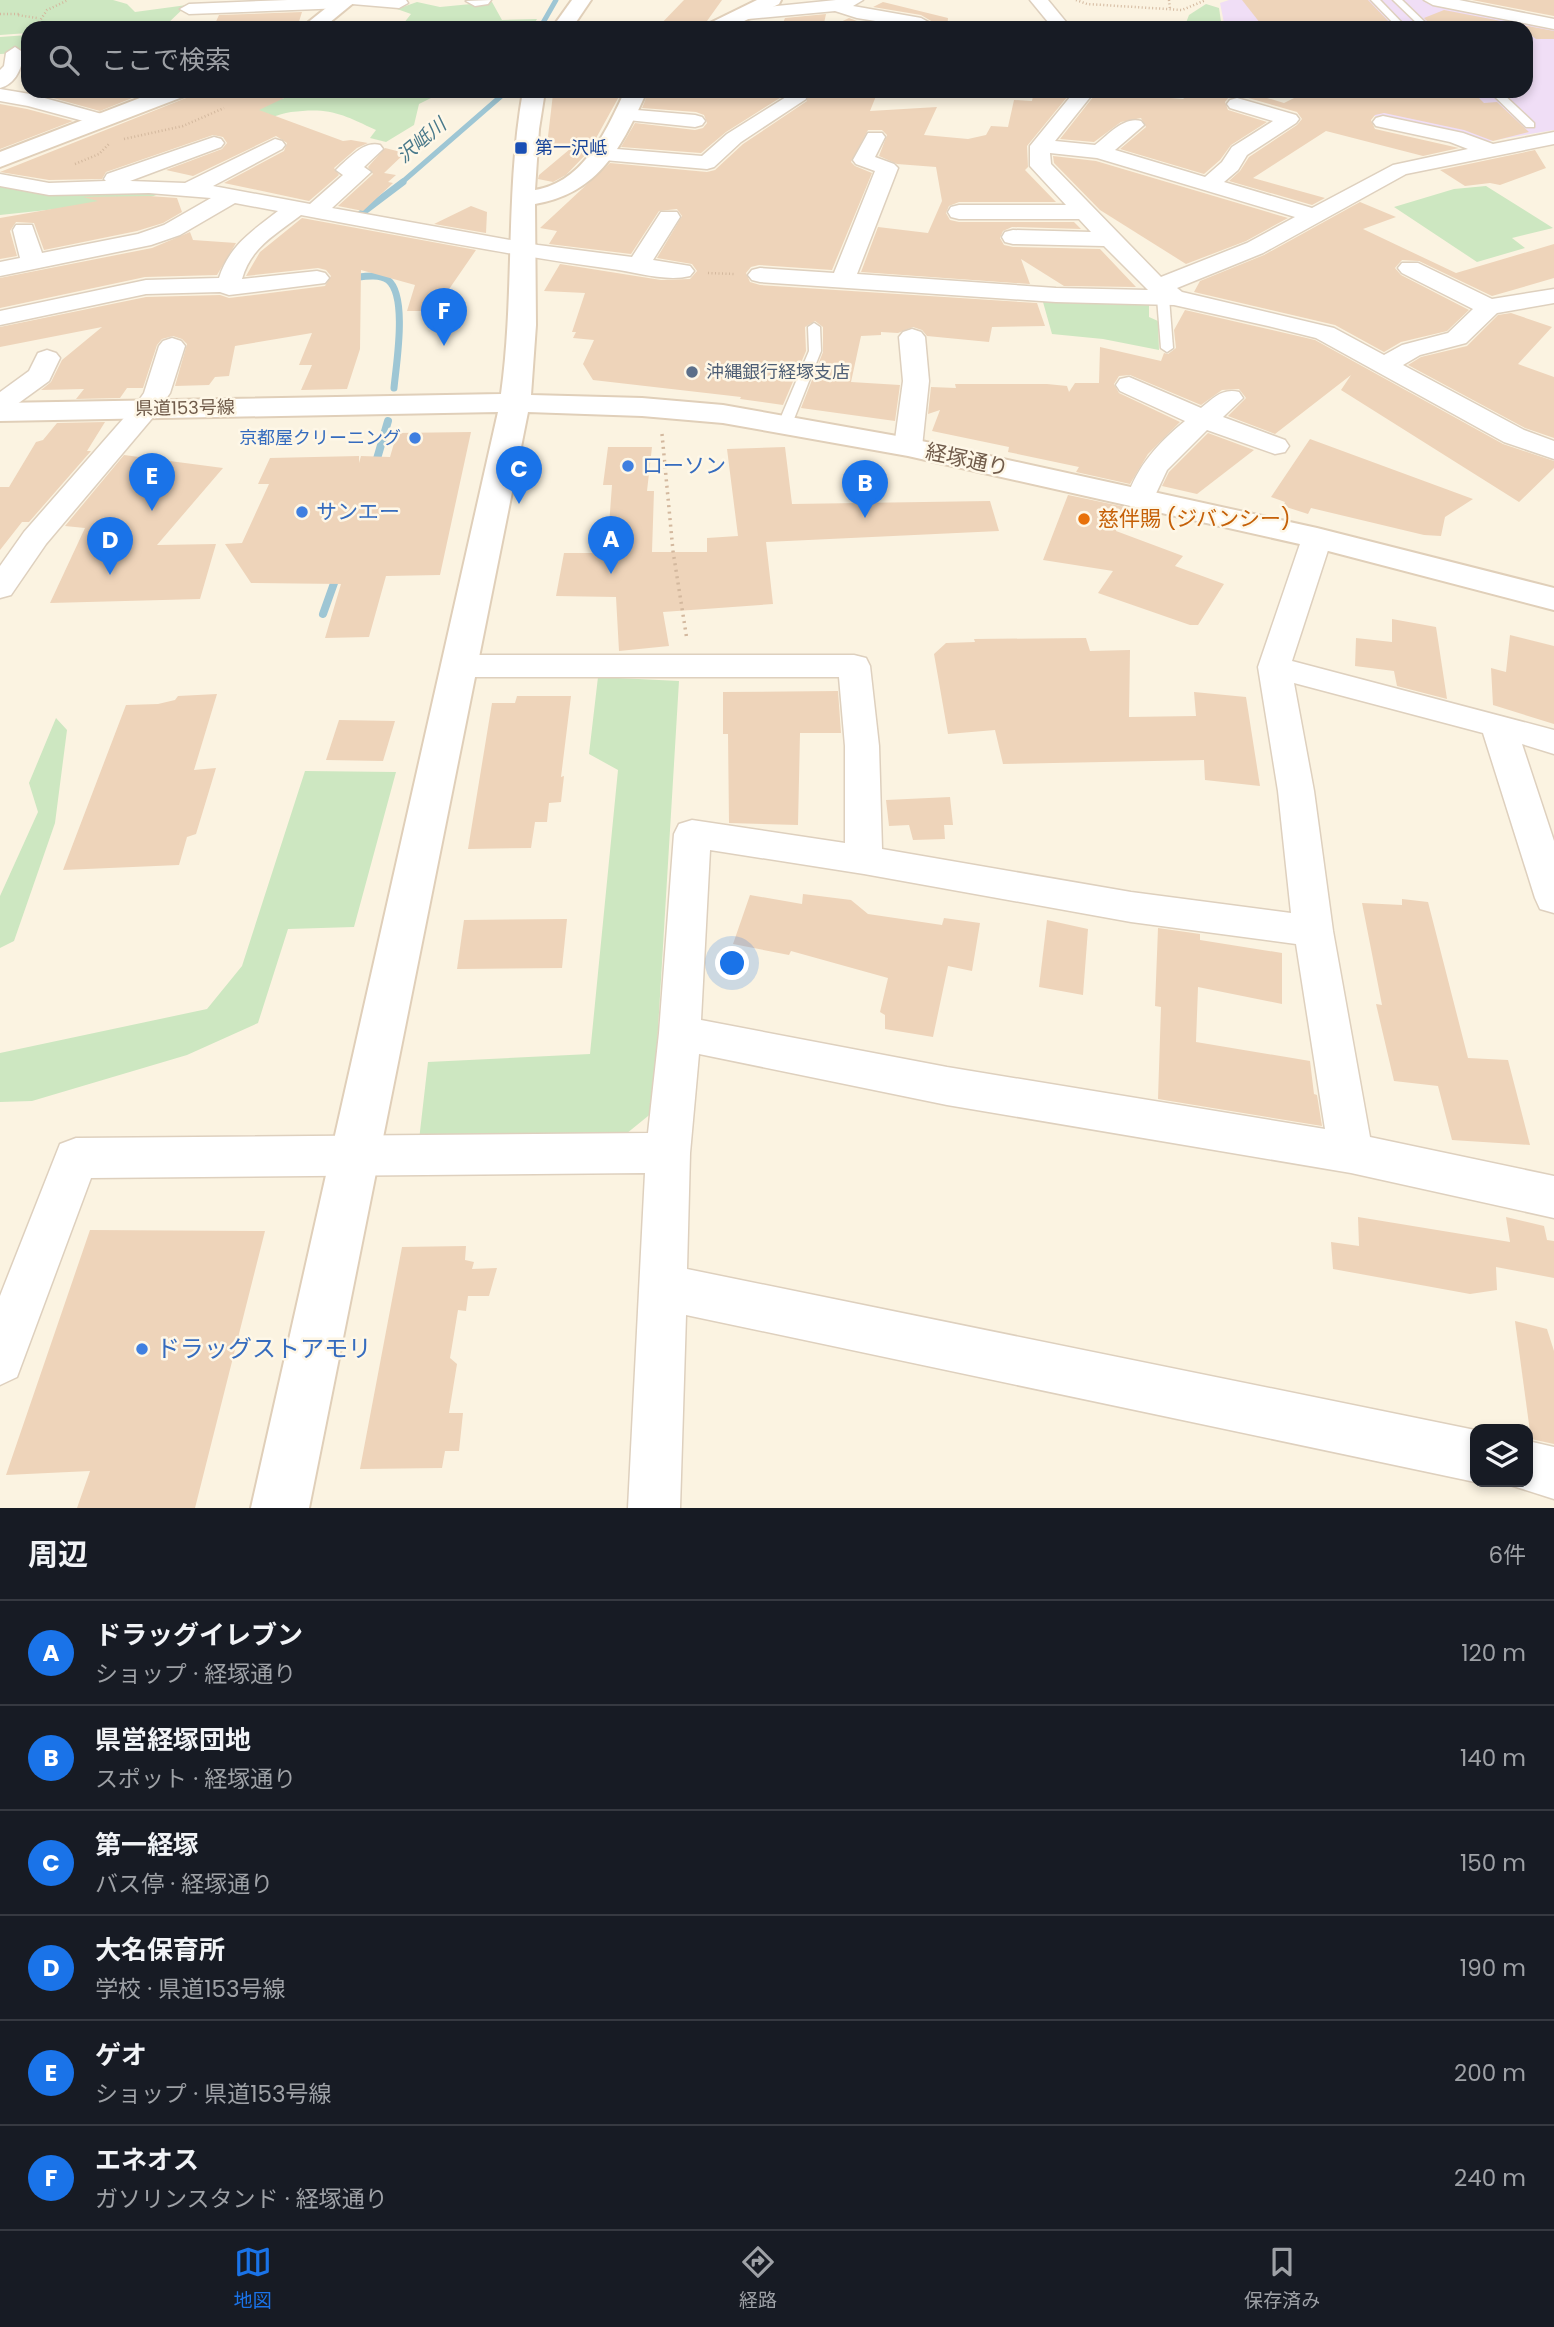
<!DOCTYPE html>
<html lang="ja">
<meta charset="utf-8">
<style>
body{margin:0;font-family:Poppins,"Noto Sans JP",sans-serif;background:#20242c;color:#f1f3f6}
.controls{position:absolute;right:21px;bottom:21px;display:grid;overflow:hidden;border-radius:14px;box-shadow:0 4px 10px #0003}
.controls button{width:63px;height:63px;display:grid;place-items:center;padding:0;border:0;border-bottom:2px solid #363941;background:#171b24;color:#f1f3f6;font:35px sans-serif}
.you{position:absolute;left:733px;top:964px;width:24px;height:24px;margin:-18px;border:5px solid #fff;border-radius:50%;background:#1a73e8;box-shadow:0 0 0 10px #1a73e833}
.badge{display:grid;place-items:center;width:46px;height:46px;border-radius:50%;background:#1a73e8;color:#fff;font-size:23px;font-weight:700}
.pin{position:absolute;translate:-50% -58px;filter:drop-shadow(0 2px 4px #0008)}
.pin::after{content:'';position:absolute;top:37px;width:24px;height:21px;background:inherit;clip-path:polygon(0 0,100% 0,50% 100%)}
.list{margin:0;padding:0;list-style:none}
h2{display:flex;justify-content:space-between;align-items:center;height:91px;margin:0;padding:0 28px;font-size:30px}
h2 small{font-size:23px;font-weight:400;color:#9ea1a6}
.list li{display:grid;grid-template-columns:46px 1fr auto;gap:21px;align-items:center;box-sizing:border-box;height:105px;padding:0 28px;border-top:2px solid #363941}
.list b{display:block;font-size:26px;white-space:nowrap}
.list p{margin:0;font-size:23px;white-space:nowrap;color:#9ea1a6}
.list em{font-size:23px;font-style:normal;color:#9ea1a6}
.icon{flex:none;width:38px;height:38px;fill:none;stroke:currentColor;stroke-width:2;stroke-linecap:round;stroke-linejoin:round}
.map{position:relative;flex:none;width:1554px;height:1508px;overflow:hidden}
.search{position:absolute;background:#171b24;box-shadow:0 4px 10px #0003;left:21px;right:21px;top:21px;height:77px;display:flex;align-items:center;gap:18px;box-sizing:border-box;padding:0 24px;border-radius:21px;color:#9ea1a6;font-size:26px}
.sheet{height:721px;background:#171b24}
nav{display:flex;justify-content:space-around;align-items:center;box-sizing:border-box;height:98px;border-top:2px solid #363941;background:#171b24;font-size:19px;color:#9ea1a6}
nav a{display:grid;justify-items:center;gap:4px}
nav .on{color:#1a73e8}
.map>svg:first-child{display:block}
.education{fill:#f0def6}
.green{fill:#cde7c1}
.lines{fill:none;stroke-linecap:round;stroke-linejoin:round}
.stream-far2{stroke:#9ec6d4;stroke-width:5}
.stream-far1{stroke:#9ec6d4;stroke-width:7}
.stream{stroke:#9ec6d4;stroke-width:8}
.building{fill:#eed4ba}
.lane-casing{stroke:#ded0be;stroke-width:3}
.street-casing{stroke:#ded0be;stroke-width:3}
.secondary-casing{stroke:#e0cfb9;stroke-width:4}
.path-far1{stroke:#d3b89e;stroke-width:2.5;stroke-dasharray:1 2.5;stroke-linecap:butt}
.path{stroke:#d3b89e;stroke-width:3.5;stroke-dasharray:2 4.5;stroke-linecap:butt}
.lane{fill:#fff;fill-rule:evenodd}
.street{fill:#fff;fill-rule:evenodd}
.secondary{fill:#fff;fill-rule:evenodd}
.transit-dot{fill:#1a4fb4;stroke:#fef7e7;stroke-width:2.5}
.service-dot{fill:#5c6f8a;stroke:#fef7e7;stroke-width:2.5}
.shop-dot{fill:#3f7fe0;stroke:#fef7e7;stroke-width:2.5}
.food-dot{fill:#e8710a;stroke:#fef7e7;stroke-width:2.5}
.labels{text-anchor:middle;stroke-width:5;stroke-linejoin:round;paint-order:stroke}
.far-transit-label{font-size:18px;fill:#164399;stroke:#fef7e7;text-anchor:start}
.far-service-label{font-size:18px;fill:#4e5e75;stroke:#fef7e7;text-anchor:start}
.far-street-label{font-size:18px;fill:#705b4a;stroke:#fef7e7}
.far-shop-label{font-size:18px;fill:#366cbe;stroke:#fef7e7;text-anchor:end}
.far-water-label{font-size:19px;font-style:italic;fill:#48788a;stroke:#fef7e7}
.street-label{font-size:21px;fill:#705b4a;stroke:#fef7e7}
.shop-label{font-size:21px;fill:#366cbe;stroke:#fef7e7;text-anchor:start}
.food-label{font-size:21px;fill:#c56008;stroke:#fef7e7;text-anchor:start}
.near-shop-label{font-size:24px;fill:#366cbe;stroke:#fef7e7;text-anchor:start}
</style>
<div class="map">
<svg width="1554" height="1508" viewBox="0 0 1554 1508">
<rect width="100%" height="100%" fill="#fbf3e1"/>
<polygon class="education" points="1229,0 1424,0 1446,7 1554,27 1554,130 1483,142 1349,110 1293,91 1526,91 1526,28 1225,28 1220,3"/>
<g class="green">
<polygon points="0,0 113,0 127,4 135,12 187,5 166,25 186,26 184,28 28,28 28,33 0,35"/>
<polygon points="417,2 440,7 492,2 502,20 537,19 532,28 400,28 411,14 397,9"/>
<polygon points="1206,4 1219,8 1222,28 1184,28 1189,15"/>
<polygon points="28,35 28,70 24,69 19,53 0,54 0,37"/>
<path d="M307 91H445L419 104 414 125 386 142 370 138 376 130C342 114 330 107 291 112 270 115 255 130 234 121L265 104Z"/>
<path d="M0 184C53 200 112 193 166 192L141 200 0 215Z"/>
<polygon points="1486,186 1553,228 1512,238 1525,248 1477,262 1394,207 1454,189"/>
<polygon points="1043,302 1149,305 1149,317 1158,321 1159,350 1103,339 1052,334"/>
<polygon points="598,677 679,681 653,1112 621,1138 419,1140 428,1062 590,1054 618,770 589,754"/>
<polygon points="56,718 67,730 55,823 14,941 0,948 0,896 38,812 29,783"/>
<polygon points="305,771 396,772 354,927 288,929 258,1023 187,1055 32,1101 0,1102 0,1053 207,1009 242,966"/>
</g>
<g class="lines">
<g class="stream-far2">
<polyline points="540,28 556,0"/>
<polyline points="400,184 507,91"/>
</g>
<g class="stream-far1">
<polyline points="358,216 403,182"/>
<path d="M350 278C361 277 379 273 388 280 408 296 396 365 394 388"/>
</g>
<g class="stream">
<polyline points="374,469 388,421"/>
<polyline points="323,614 338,572"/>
</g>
</g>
<g class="building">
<polygon points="684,0 722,0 702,28 657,28"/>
<polygon points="1242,0 1368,0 1393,26 1264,28"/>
<polygon points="1472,0 1554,0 1554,16"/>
<polygon points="883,2 948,18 947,28 930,28 933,22 921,15 873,7"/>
<polygon points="1444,10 1554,31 1554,39 1536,39 1526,31 1526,28 1434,28 1424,18"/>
<polygon points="302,12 297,28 213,28 219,15"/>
<polygon points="826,14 823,28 781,28 785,18"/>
<polygon points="849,18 857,21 903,28 828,28"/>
<polygon points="28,91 108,91 132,98 100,111"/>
<polygon points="191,91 299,91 259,110 343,141 351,140 368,143 357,148 334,168 339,175 309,201 224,183 284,151 287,143 276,136 193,176 166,170 222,149 227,143 223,137 213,135 106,172 102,179 49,180 0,172 186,98"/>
<polygon points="599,91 622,91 589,151 566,175 553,182 538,179 539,175 570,149 547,145 553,94 598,94"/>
<polygon points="649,91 782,91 783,96 726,132 701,153 621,147 635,123 695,130 703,128 707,123 704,115 696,112 642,108"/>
<polygon points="807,91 878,91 870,111 937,107 924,135 968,139 986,135 991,126 1008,127 1014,100 1032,101 1034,91 1072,91 1027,146 1028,167 1025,170 1056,202 959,202 949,206 946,213 950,220 959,222 1074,222 1081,229 1012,227 1003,231 1000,238 1004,245 1013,247 1100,249 1136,287 1064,286 1021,259 1030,284 861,272 878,227 928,233 942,201 936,167 897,164 879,156 887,135 882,130 868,130 851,162 855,166 872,173 832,270 759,265 751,267 746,273 750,282 760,285 1037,303 1045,326 992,327 989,342 927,336 922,330 913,327 898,333 881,332 881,335 861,336 851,382 900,385 895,421 801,408 823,352 823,327 815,321 805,327 806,351 783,405 740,399 741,397 593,380 583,364 594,340 573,338 576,332 572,332 585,293 544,291 560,264 661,280 690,279 697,271 692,264 657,258 682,216 677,209 659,211 631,254 549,244 557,231 540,228 610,163 707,172 715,170 743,144 807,101"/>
<polygon points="1194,91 1226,91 1252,97 1257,95 1284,103 1308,91 1472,91 1484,103 1497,102 1529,132 1493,141 1464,130 1384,113 1375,115 1371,120 1375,129 1459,148 1423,156 1326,131 1253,178 1325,198 1312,205 1229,181 1240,171 1249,157 1297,125 1302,119 1297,112 1238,95 1229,97 1225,102 1228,110 1267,122 1231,145 1220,160 1204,174 1120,149 1146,127 1141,118 1121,122 1094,142 1060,139 1097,92 1183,99"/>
<polygon points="0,104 27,109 73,121 0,149"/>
<polygon points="385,148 405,153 384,173 396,175 388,182 393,183 363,211 338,206 373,174 368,167"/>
<polygon points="1535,150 1546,168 1500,185 1490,183 1465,186 1440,170"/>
<polygon points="1053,156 1096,161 1288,218 1246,241 1186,264 1100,210 1054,163"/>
<polygon points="149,196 177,198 182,212 163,223 137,231 44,250 34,223 16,222 10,231 17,256 0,259 0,218 98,201 83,197"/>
<polygon points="1360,202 1396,217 1363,229 1456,273 1554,244 1554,278 1492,296 1419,261 1402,260 1395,268 1401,275 1469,310 1447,331 1401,342 1384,352 1335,325 1194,292 1200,281 1264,255"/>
<polygon points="471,206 487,212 486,233 434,224"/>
<polygon points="302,218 476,250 434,311 407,311 415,285 361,270 360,349 347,389 301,390 312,365 299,365 312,333 235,346 229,376 215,377 209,385 175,386 187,344 182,339 173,336 162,339 157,345 143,388 127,388 120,398 76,399 84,389 41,390 51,382 62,360 102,327 0,347 0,327 146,297 220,295 229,298 325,286 331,276 326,270 318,268 246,276 260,252"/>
<polygon points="190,232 193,240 236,243 217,275 145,277 0,308 0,278 152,248"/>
<polygon points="1185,310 1315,340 1503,444 1554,461 1554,468 1519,502 1341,390 1351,375 1275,434 1228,416 1246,398 1239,389 1222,390 1201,405 1130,375 1119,376 1114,384 1119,393 1180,422 1148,454 1130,484 1076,472 1079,467 1008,452 1009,447 932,431 940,410 928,414 931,387 956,388 955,384 1047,384 1067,386 1069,392 1075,383 1099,383 1100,347 1161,361 1164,353 1168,354 1176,348 1174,330"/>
<polygon points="1511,313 1552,327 1518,364 1554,377 1554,438 1525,428 1408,365 1421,357 1467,346 1498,315"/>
<polygon points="105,422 87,451 91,451 29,522 22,522 0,550 0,487 9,487 36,442 43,440 57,423"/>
<polygon points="471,432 440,575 386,576 369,637 325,638 341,584 251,583 225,544 242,543 269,484 258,484 270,458 359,456 359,463 361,456 390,457 397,433"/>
<polygon points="1208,433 1254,450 1197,494 1162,486 1169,472"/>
<polygon points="1310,439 1473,499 1445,517 1441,536 1424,535 1311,508 1308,514 1283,506 1285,502 1271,497"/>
<polygon points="608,447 652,447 647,491 654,491 652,552 707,552 707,538 738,536 727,449 785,447 792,504 990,501 999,531 766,542 773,604 663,612 669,646 619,651 616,597 556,596 564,553 607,553 612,485 603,485"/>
<polygon points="124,455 223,468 157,545 216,544 200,599 50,603 85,528 65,526"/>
<polygon points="1068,495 1125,507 1116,531 1183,556 1175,566 1224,584 1198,625 1190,625 1098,593 1113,571 1043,560"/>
<polygon points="1392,619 1436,627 1447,699 1397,686 1394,671 1355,666 1356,638 1392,642"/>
<polygon points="1510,635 1554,646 1554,724 1493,705 1491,668 1506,672"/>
<polygon points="1086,638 1090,651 1130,650 1129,717 1196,716 1194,692 1246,697 1260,786 1205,780 1204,760 1003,764 995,730 948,734 934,654 946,643 975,642 974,639"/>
<polygon points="838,691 841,733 800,733 798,825 729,823 728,734 723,734 723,692"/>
<polygon points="217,694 194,770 216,768 196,834 187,837 179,865 63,870 126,705 158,704 175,700 178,696"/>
<polygon points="517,696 571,696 561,777 564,776 561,802 549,803 547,822 535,822 531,848 468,849 492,703 515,703"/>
<polygon points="339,720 395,721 383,761 326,760"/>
<polygon points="950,797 953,825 944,825 945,839 913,840 909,825 889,826 886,800"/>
<polygon points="803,894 851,900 868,914 942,925 944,918 980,923 972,971 948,966 933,1037 885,1029 885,1015 880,1012 888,978 791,951 789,955 733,944 750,895 802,904"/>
<polygon points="1402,899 1428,902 1468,1058 1508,1060 1530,1145 1452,1140 1438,1086 1394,1081 1376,1004 1382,1005 1362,903 1402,905"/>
<polygon points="567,919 562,968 457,969 464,920"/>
<polygon points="1047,920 1088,929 1083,995 1039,987"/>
<polygon points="1158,928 1200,934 1200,940 1282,953 1282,1004 1198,987 1196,1042 1310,1061 1314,1094 1317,1095 1322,1126 1158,1099 1161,1007 1155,1006"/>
<polygon points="1358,1217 1510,1242 1506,1217 1544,1226 1547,1240 1554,1241 1554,1278 1496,1267 1497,1290 1470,1294 1333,1269 1331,1242 1359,1246"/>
<polygon points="90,1230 265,1231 195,1508 77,1508 90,1471 6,1475"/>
<polygon points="466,1246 465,1260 474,1262 472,1269 497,1268 489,1296 468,1296 466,1311 458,1310 450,1358 457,1364 449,1413 463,1413 459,1451 445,1451 442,1468 360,1469 402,1247"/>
<polygon points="1515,1321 1547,1329 1554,1351 1554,1444 1531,1439"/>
</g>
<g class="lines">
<defs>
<g id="lane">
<polygon points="1371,0 1380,0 1407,28 1398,28"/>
<polygon points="1393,0 1402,0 1431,28 1422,28"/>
<polygon points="1489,91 1500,91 1534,123 1534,127 1526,127"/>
<polygon points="1163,294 1169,298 1173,348 1167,352 1161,348 1157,298"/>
<polygon points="814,323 820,327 821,351 792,424 790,427 780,427 778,424 809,351 808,327"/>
</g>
<g id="street">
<polygon points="288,0 406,0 408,3 399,8 352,4 344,8 189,14 180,9 189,4"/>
<polygon points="491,0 488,4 475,6 466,1"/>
<polygon points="836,0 863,0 853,6 921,18 930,23 927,27 919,28 857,18 835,11 748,19 739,14 748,9"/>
<polygon points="1030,0 1048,0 1071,28 1053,28"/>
<polygon points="1424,0 1459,0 1554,19 1554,29 1433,5"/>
<path d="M15 47 24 53C22 67 16 84 0 88V70L4 66 6 53Z"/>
<polygon points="0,89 30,94 109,116 112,120 109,124 102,126 28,106 0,101"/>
<polygon points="784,91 804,91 806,99 741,142 714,167 707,169 604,160 597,158 594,154 597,150 604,148 702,156 727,134 786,97"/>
<path d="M1075 91H1095L1055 141 1095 145C1108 135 1124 116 1141 121L1144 125 1115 150 1205 177 1222 162 1232 147 1273 121 1230 108 1227 104 1230 100 1237 98 1296 115 1299 119 1296 123 1247 155 1238 170 1224 182 1312 208 1393 165 1468 149 1450 142 1376 126 1373 122 1376 118 1383 116 1463 133 1493 144 1554 132V144L1406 174 1263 253 1177 288 1182 292 1334 328 1384 355 1402 345 1448 333 1473 309 1402 273 1398 268 1402 263H1418L1492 299 1554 289V303L1497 313 1466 343 1420 355 1403 365 1524 430 1554 441V459L1504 442 1316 338 1268 326 1174 305 1056 302 760 282 752 280 748 275 752 270 760 268 834 273 875 171 856 164 853 160 868 133H882L885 137 875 157 894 164 898 168 857 274 1056 288 1148 290 1104 246 1013 244 1005 242 1002 237 1005 232 1013 230 1091 232 1079 219H959L951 217 948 212 951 207 959 205H1066L1030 166V146ZM1050 153 1097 158 1295 217 1247 243 1161 277 1051 164Z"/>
<polygon points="625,109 695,115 702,117 705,121 702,125 695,127 618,119 615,115 618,111"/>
<path d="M214 137 221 139 224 143 221 147 130 181 185 183 275 139 282 141 285 145 282 149 213 186 310 204 343 175 336 170 340 166C352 156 364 141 380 145L383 149 364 167 371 172 332 208 538 245 632 257 661 212H677L680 217 653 260 690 266 694 271 690 276C666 282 635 272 612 269 507 255 404 234 301 215 275 235 251 247 242 279L317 271 325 273 329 278 325 283 229 295 220 292 146 294 0 325V311L146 280 219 278C229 246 252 231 278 211L235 203 180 235 151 245 0 276V262L20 258 13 230 16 225H32L42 253 138 234 164 225 211 198 149 193 49 195 0 186V174L49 183 106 181 104 179 107 174Z"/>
<polygon points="912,329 921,332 925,337 929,381 922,447 918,453 908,455 898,453 894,447 903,381 899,337 903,332"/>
<polygon points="172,338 181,341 185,346 170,393 155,415 46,544 11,595 0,598 0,566 24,532 137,403 144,393 159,346 163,341"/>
<polygon points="47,350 56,353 60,358 49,381 9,410 0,412 0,392 29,371 38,353"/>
<path d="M1129 377 1201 408C1214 398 1222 388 1239 392L1243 398 1223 417 1285 440 1289 446 1285 452 1275 454 1207 430 1167 470 1151 504 1141 507 1131 504 1127 498C1137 466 1159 442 1185 421L1120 391 1116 385 1120 379Z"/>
<path d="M1317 529 1328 532 1332 538 1292 661 1554 730V754L1522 744 1554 841V913L1540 909 1535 898 1483 733 1294 683 1314 791 1333 931 1370 1137 1554 1176V1218L1351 1173 947 1105 699 1054 690 1153 687 1269 1475 1430V1482L686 1315 680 1508H628L645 1173 91 1178 17 1377 0 1385V1296L60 1144 76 1138 648 1133 659 1033 674 834 679 824 692 820 845 843V746L839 677H459L447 674 443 666 447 658 459 655H854L866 658 870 666 879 746 882 849 1131 892 1291 913 1278 791 1258 667 1302 538 1306 532ZM710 850 864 874 1131 922 1296 944 1325 1129 947 1067 701 1020Z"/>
<polygon points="1528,1441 1554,1447 1554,1499 1510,1485 1508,1482 1528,1482"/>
</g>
<g id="secondary">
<polygon points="336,0 357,0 323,28 301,28"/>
<polygon points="572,0 591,0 572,28 552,28"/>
<polygon points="757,0 781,0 779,4 730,28 705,28 708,24"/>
<polygon points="158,91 188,91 185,96 0,167 0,152"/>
<path d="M523 91H545L539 129 535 190C584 182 606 131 625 91H647C622 146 600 193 535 204L536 325 531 395 642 398 723 405 908 438 1317 528 1554 588V610L1313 547 908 456 723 423 642 416 528 412 309 1508H251L498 412 0 421V403L501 394C515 293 505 192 523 91Z"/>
</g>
</defs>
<use href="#lane" class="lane-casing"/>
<use href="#street" class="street-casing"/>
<use href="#secondary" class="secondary-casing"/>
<g class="path-far1">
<polyline points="1076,0 1087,4 1182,10 1206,0"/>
<polyline points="1169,0 1170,9"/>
<polyline points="0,14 20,14 17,15 37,18"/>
<polyline points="35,28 47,10 68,0"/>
<polyline points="124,139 183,126 224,108"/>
<polyline points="75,164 99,154 109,144"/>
<polyline points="708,273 734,274"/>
</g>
<polyline class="path" points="662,434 673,551 687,640"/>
<use href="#lane" class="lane"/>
<use href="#street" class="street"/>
<use href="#secondary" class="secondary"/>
</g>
<rect class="transit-dot" x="514" y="141" width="14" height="14" rx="3.5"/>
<circle class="service-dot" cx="692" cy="372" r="7"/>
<g class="shop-dot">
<circle cx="415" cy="438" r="7"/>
<circle cx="628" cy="466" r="7"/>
<circle cx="302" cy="512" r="7"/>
<circle cx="142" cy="1349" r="7"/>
</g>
<circle class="food-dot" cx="1084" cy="519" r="7"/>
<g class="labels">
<g class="far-transit-label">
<text x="535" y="154">第一沢岻</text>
</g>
<g class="far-service-label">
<text x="706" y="378">沖縄銀行経塚支店</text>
</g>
<g class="far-street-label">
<text transform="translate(185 408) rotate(-1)" y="6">県道153号線</text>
</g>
<g class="far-shop-label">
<text x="401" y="444">京都屋クリーニング</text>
</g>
<g class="far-water-label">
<text transform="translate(421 140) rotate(-40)" y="7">沢岻川</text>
</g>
<g class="street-label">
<text transform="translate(967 460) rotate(12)" y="7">経塚通り</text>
</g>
<g class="shop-label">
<text x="642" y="473">ローソン</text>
<text x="316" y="519">サンエー</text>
</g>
<g class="food-label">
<text x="1098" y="526">慈伴賜 (ジバンシー)</text>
</g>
<g class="near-shop-label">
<text x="156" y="1357">ドラッグストアモリ</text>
</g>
</g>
</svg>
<div class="controls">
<button><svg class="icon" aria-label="layers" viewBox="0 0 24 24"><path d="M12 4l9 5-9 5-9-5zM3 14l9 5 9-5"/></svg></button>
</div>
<div class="you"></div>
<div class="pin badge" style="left:611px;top:574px">A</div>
<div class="pin badge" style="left:865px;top:518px">B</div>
<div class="pin badge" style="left:519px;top:504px">C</div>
<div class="pin badge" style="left:110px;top:575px">D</div>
<div class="pin badge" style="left:152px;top:511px">E</div>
<div class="pin badge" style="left:444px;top:346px">F</div>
<div class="search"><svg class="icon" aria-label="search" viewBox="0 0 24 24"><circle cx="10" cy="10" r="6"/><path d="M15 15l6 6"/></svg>ここで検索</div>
</div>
<section class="sheet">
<h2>周辺<small>6件</small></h2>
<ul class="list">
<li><span class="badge">A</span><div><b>ドラッグイレブン</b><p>ショップ · 経塚通り</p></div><em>120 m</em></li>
<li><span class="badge">B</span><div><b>県営経塚団地</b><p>スポット · 経塚通り</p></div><em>140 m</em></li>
<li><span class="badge">C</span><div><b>第一経塚</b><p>バス停 · 経塚通り</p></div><em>150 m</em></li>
<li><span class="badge">D</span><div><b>大名保育所</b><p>学校 · 県道153号線</p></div><em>190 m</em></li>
<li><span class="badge">E</span><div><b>ゲオ</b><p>ショップ · 県道153号線</p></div><em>200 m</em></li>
<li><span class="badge">F</span><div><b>エネオス</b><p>ガソリンスタンド · 経塚通り</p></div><em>240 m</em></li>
</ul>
</section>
<nav>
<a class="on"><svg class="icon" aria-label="map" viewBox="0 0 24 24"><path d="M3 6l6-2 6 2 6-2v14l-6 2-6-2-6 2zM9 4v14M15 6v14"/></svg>地図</a>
<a><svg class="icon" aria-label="directions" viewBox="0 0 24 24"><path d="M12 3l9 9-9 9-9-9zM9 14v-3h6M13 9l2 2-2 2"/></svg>経路</a>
<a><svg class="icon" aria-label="saved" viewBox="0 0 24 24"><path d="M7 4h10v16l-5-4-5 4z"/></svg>保存済み</a>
</nav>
